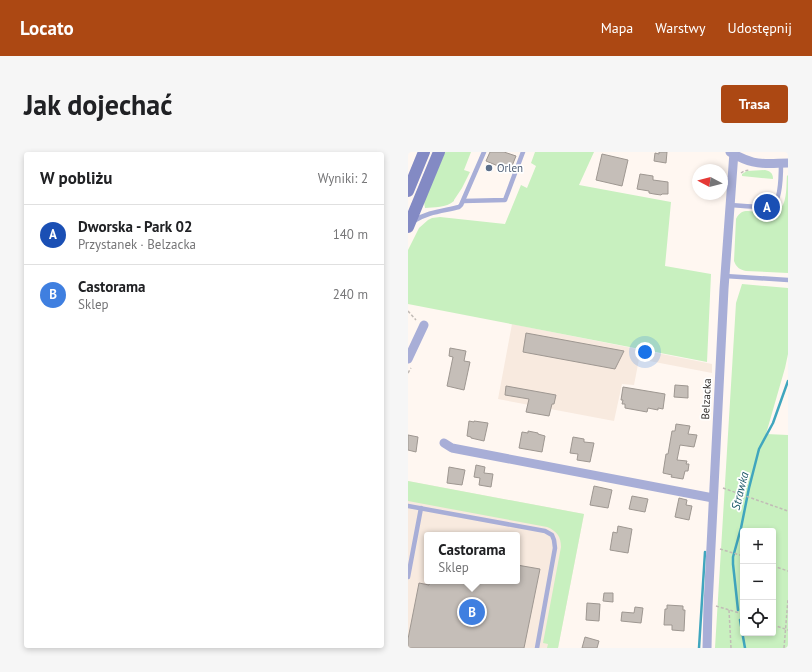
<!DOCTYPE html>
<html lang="pl">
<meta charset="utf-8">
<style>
body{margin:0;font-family:"PT Sans",sans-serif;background:#f6f6f6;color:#202124}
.controls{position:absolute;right:12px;bottom:12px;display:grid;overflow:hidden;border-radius:4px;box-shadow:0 2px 6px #0003}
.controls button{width:36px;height:36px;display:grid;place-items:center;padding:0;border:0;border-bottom:1px solid #e0e0e0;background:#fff;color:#202124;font:20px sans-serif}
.compass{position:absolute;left:284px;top:12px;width:36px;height:36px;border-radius:50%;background:#fff;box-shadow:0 2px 6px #0003;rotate:277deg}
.you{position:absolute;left:237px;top:200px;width:14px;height:14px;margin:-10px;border:3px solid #fff;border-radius:50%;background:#1a73e8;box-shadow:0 0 0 6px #1a73e833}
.badge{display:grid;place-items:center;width:26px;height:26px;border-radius:50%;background:#ac4813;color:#fff;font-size:13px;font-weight:700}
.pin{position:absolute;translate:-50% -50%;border:2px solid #fff;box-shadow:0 1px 4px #0006}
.popup{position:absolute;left:16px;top:380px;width:96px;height:52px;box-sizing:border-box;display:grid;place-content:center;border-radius:4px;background:#fff;filter:drop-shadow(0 1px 3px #0005);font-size:13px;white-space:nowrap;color:#757577}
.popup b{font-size:15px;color:#202124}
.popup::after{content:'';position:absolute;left:50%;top:100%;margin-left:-8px;border:8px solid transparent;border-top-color:#fff}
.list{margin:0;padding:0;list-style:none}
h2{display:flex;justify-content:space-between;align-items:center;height:52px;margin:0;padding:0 16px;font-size:17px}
h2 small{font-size:13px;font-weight:400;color:#757577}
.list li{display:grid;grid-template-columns:26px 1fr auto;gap:12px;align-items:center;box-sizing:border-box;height:60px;padding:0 16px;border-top:1px solid #e0e0e0}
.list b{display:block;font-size:15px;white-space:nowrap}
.list p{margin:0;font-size:13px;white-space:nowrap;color:#757577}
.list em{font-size:13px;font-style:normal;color:#757577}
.icon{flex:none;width:22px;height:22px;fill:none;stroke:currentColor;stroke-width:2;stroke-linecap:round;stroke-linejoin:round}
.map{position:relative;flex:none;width:380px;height:496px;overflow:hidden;border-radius:4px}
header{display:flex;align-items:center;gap:24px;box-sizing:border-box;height:56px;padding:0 20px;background:#ac4813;color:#fff}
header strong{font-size:19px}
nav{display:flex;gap:22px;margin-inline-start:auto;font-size:14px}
.intro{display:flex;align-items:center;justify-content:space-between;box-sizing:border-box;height:96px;padding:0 24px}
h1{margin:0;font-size:28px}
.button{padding:10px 18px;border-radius:4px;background:#ac4813;color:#fff;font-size:14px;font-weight:700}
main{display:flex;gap:24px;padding:0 24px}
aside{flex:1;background:#fff;border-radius:4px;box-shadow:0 2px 6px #0003}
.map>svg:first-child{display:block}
.built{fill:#f8eadf;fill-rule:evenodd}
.green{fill:#c8f0bf;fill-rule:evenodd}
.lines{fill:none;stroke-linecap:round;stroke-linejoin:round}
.stream{stroke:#40a6be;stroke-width:2.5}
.building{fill:#c5beb8;stroke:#9e9791}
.path{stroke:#c1bbb6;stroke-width:1.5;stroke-dasharray:3 2;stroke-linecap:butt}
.lane{stroke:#a8aed7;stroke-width:4.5}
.street{stroke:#a8aed7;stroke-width:9}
.secondary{stroke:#838ac4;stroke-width:12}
.service-dot{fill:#5c6f8a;stroke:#fff;stroke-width:1.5}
.labels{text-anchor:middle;stroke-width:3.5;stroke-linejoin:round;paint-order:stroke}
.service-label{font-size:11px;fill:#4e5e75;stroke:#fff;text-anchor:start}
.street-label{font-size:11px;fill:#33302e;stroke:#fff}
.water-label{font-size:12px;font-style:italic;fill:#225c6b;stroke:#fff}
</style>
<header>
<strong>Locato</strong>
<nav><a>Mapa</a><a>Warstwy</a><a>Udostępnij</a></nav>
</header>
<div class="intro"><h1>Jak dojechać</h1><a class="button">Trasa</a></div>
<main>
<aside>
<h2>W pobliżu<small>Wyniki: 2</small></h2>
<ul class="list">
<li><span class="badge" style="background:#1a4fb4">A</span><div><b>Dworska - Park 02</b><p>Przystanek · Belzacka</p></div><em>140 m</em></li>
<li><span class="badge" style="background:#3f7fe0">B</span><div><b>Castorama</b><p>Sklep</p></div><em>240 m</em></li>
</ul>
</aside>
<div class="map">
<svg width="380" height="496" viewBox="0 0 380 496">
<rect width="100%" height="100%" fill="#fff7f1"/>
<g class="built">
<polygon points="104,172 304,212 304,221 231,207 226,233 214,232 206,269 90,247"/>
<path d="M0 329 176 362 150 496H0ZM19 383H109V429H19Z"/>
</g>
<g class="green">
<path d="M37 0H63L56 18 62 20 54 36 46 48V49C38 56 26 55 17 56L16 50Z"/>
<polygon points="127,0 186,0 171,33 263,50 257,114 303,122 299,210 0,152 0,98 11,76 20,68 24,66 32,65 97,72 113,33 119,36 128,14 123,11"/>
<path d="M357 18C362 19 365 21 365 27L334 24V22L339 19Z"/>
<path d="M379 23 380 24V121L338 119C332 118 328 115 326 109L328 67C334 55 343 60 354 61V62L363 63V61C380 60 378 37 379 23Z"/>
<path d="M334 132 380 136V202L377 216 358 282 380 283V496H307L328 151ZM335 379H365V481H335Z"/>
<path d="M0 329 176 362 150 496H139L140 492 135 491 153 395C153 385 149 379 139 375L0 349Z"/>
</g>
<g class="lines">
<g class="stream">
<polyline points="330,458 325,412 325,405 333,376 341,336 351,297 365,271 380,229"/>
<polyline points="332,468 337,496"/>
<polyline points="291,496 297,400"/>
</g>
</g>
<g class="building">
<polygon points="82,0 96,0 108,4 102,19 78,9"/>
<polygon points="251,0 259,0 258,11 246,9 247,1 251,2"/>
<polygon points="194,2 220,8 214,34 188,28"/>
<polygon points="232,22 245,24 245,28 260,30 260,42 254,42 253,43 246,42 241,41 241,39 229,37"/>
<polygon points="118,181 216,199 207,217 115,200"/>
<polygon points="42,196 58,199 56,209 62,210 56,238 39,234 45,205 41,204"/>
<polygon points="267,233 280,234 280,246 266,245"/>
<polygon points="98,234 148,243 146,252 144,252 141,264 118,260 121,247 97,243"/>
<polygon points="215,235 257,242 255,257 250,256 250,258 240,256 239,260 217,256 217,252 214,252 215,248 213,248"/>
<polygon points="61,269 66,270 66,269 80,271 76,289 63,286 63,285 59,284"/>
<polygon points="268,272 282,274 280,282 289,283 286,295 272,293 269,308 279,309 278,312 281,312 280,319 277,319 275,327 263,325 264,323 255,321 258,302 260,302 264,279 267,279"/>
<polygon points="120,279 130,281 130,282 137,284 134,300 111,296 114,280 120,281"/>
<polygon points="0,283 10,285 8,300 0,298"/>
<polygon points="165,285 176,287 176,290 186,291 182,310 169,308 170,302 162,301"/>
<polygon points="68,313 77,315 76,321 85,322 83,335 71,333 72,326 66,325"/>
<polygon points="41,315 57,318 54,333 39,331"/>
<polygon points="186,334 204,338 200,356 182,353"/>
<polygon points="224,344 240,347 237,360 221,357"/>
<polygon points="271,346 279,348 278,353 284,354 281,368 267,365"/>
<polygon points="210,374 224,377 220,401 202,398 205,380 209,381"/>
<polygon points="109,413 132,417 116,496 0,496 0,487 11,431 21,433 22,429 109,429"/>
<polygon points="196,441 205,441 205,450 195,449"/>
<polygon points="179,451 192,452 191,469 178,468"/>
<polygon points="259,453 275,454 275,458 277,458 276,479 264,478 264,473 256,473 257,457 259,457"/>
<polygon points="227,455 235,456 233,471 213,469 214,460 226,461"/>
<polygon points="177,485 191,489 189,496 174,496"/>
</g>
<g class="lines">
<g class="path">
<polyline points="333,21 336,19 341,18"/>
<polyline points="0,159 8,168"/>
<polyline points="0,221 3,216"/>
<polyline points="315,336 380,359"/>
<polyline points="312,397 335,404"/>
<polyline points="365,414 380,419"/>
<polyline points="308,454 335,462"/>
<polyline points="321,458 323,496"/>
<polyline points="365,473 380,478"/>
<polyline points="376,496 380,447"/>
</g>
<g class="lane">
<polyline points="55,49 97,48 115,0"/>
<path d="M322 53C330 53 360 57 365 53 373 48 373 20 373 11"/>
<path d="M6 69C19 60 35 59 51 55L53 53 76 0"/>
<polyline points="317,124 380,128"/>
<polyline points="0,354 137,379 144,383 146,388 147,396 129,496"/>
<polyline points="0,425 13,356"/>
</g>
<g class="street">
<path d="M322 0C329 4 337 8 345 10 356 13 369 11 380 11"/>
<polyline points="0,207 16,173"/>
<polyline points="36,291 44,296 305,346"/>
<polyline points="299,496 300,454 316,137 326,0"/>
</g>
<g class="secondary">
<polyline points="0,39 16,0"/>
<polyline points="0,75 31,0"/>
</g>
</g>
<circle class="service-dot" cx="81" cy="16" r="4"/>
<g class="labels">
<g class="service-label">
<text x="89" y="20">Orlen</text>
</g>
<g class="street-label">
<text transform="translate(298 247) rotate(-87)" y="4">Belzacka</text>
</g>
<g class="water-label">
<text transform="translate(332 339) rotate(-76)" y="4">Strawka</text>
</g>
</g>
</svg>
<div class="controls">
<button>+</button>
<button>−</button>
<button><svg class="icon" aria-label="locate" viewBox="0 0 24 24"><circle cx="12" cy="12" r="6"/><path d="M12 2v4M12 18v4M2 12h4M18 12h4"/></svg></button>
</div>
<svg class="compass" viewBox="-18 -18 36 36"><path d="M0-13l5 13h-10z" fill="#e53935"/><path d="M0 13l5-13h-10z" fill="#757577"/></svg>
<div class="you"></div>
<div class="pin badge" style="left:359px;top:55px;background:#1a4fb4">A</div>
<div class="pin badge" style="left:64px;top:460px;background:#3f7fe0">B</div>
<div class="popup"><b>Castorama</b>Sklep</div>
</div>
</main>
